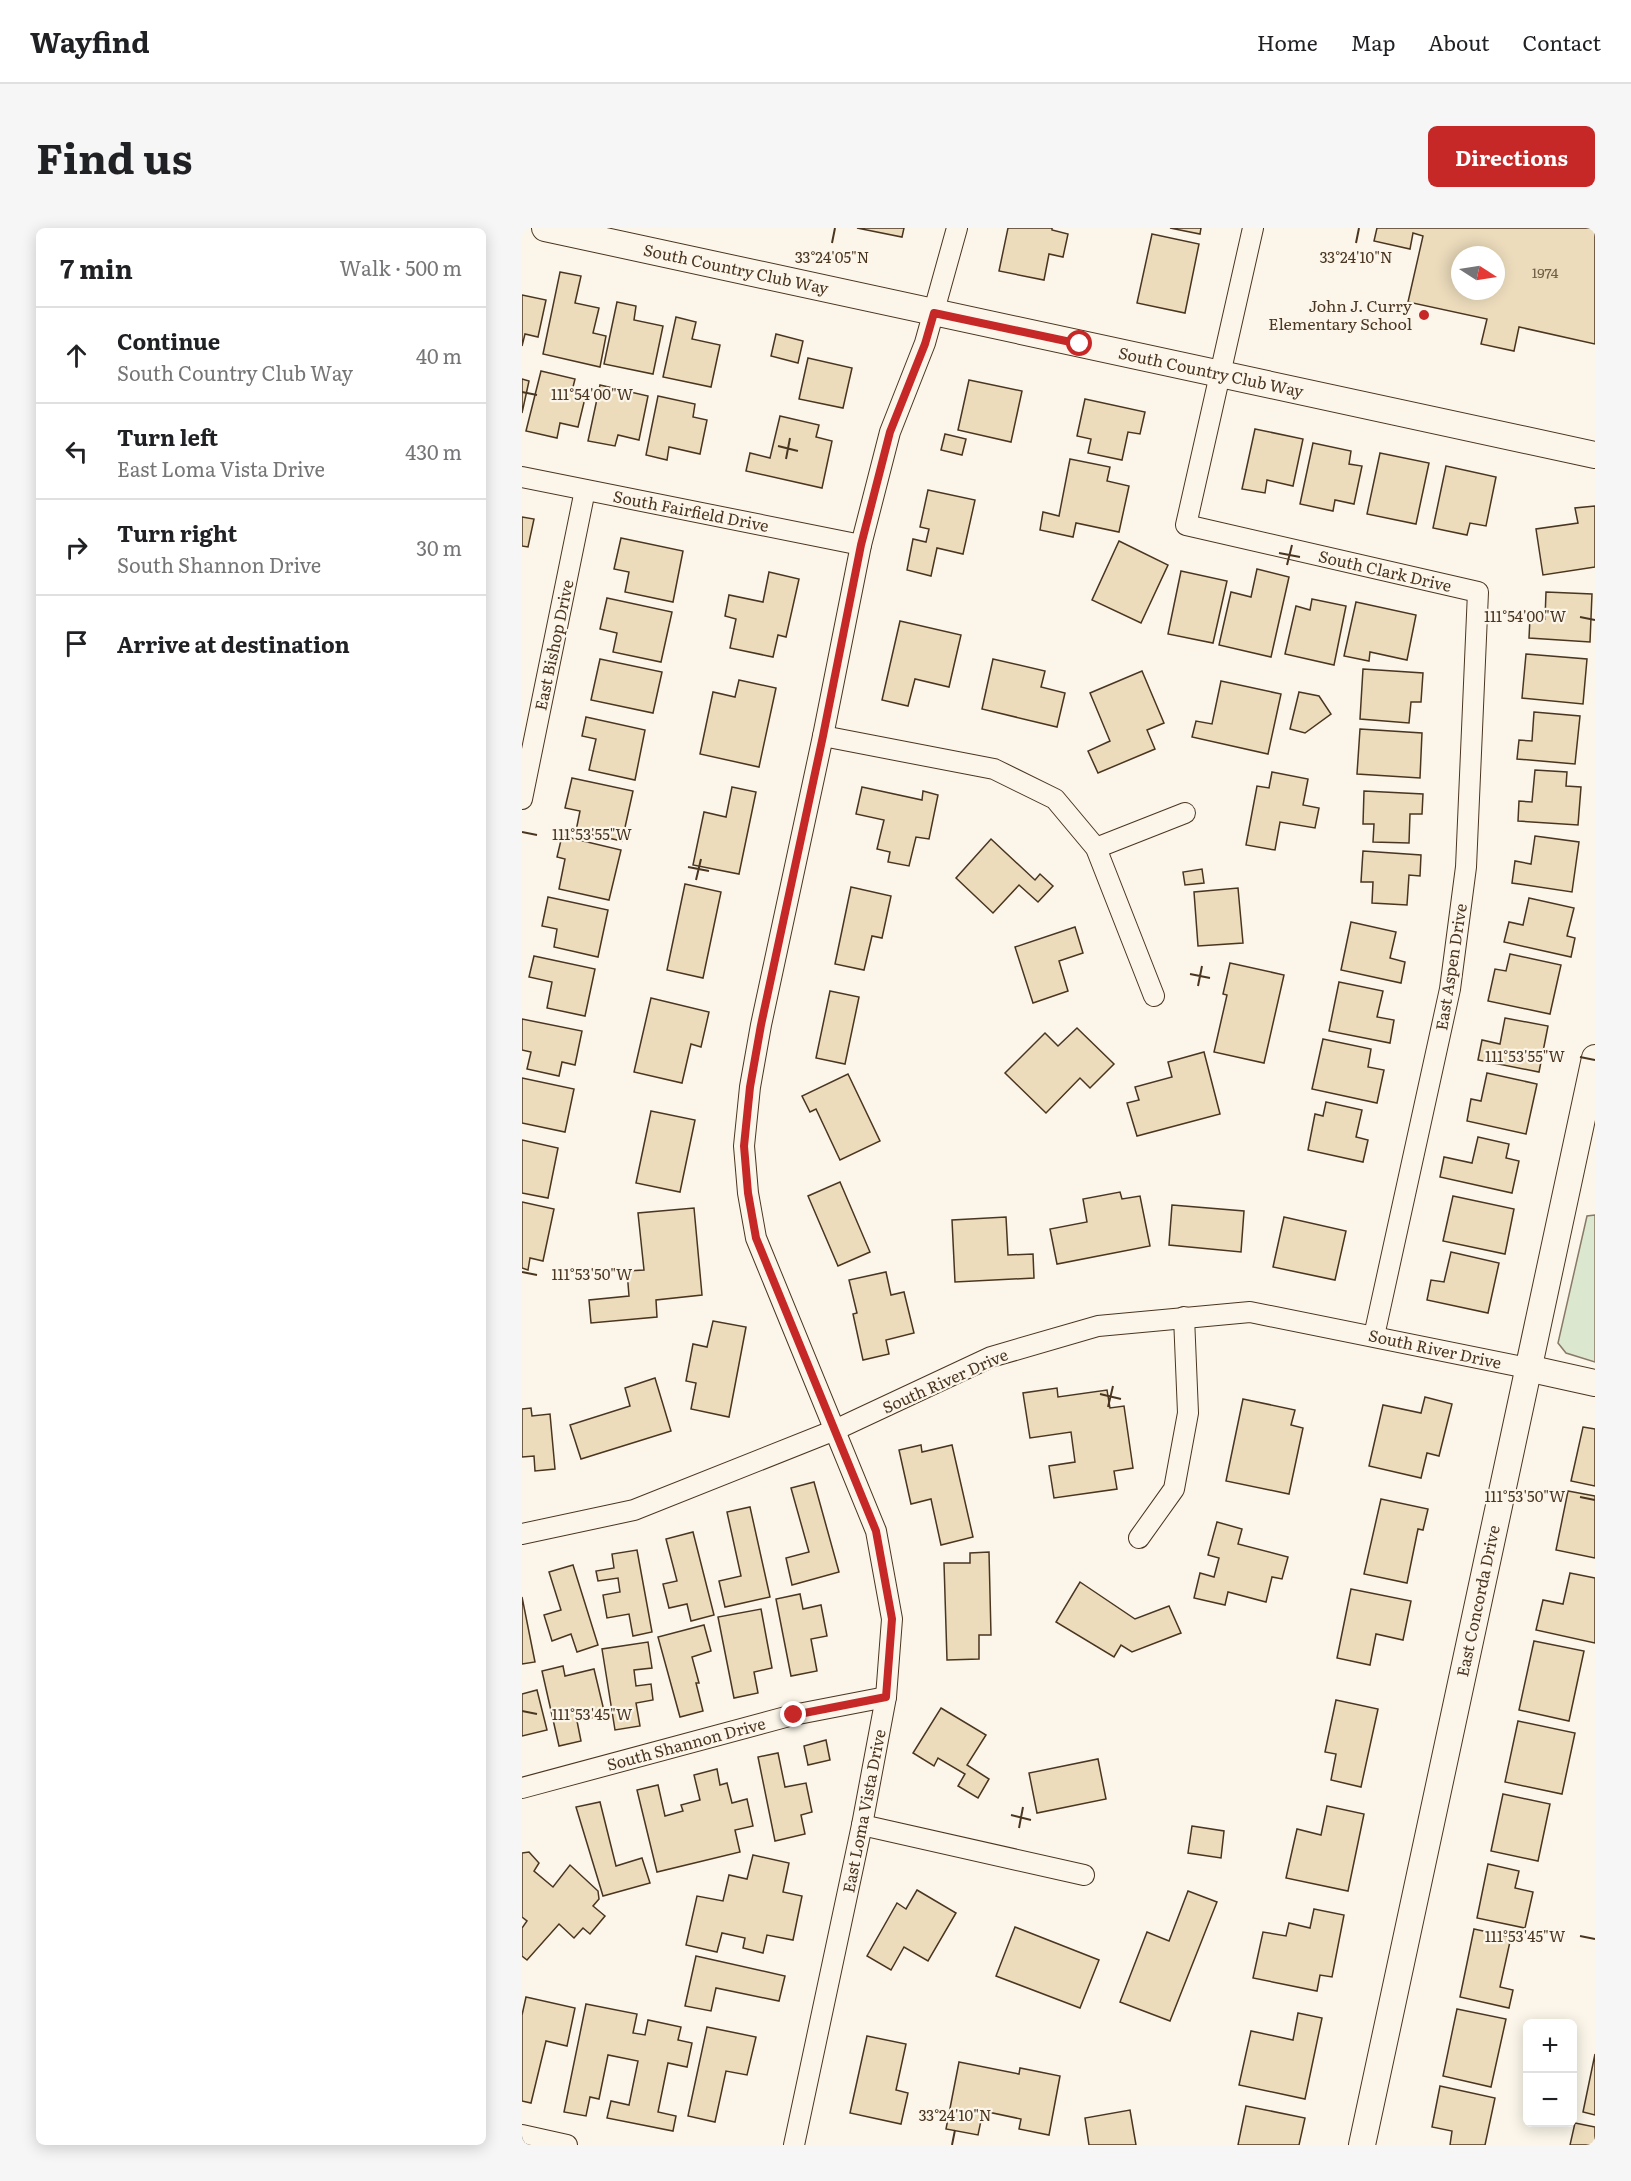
<!DOCTYPE html>
<meta charset="utf-8">
<style>
body{margin:0;font-family:Literata,serif;background:#f6f6f6;color:#202124}
.controls{position:absolute;right:18px;bottom:18px;display:grid;overflow:hidden;border-radius:9px;box-shadow:0 3px 15px #0003}
.controls button{width:54px;height:54px;display:grid;place-items:center;padding:0;border:0;border-bottom:2px solid #e0e0e0;background:#fff;color:#202124;font:30px sans-serif}
.compass{position:absolute;left:929px;top:18px;width:54px;height:54px;border-radius:50%;background:#fff;box-shadow:0 3px 15px #0003;rotate:102deg}
.stop{position:absolute;width:18px;height:18px;margin:-14px;border:4px solid #c62828;border-radius:50%;background:#fff}
.stop.end{background:#c62828;border-color:#fff;box-shadow:0 2px 6px #0008}
.list{margin:0;padding:0;list-style:none}
h2{display:flex;justify-content:space-between;align-items:center;height:78px;margin:0;padding:0 24px;font-size:26px}
h2 small{font-size:20px;font-weight:400;color:#757577}
.list li{display:grid;grid-template-columns:39px 1fr auto;gap:18px;align-items:center;box-sizing:border-box;height:96px;padding:0 24px;border-top:2px solid #e0e0e0}
.list b{display:block;font-size:22px;white-space:nowrap}
.list p{margin:0;font-size:20px;white-space:nowrap;color:#757577}
.list em{font-size:20px;font-style:normal;color:#757577}
.icon{flex:none;width:33px;height:33px;fill:none;stroke:currentColor;stroke-width:2;stroke-linecap:round;stroke-linejoin:round}
.map{position:relative;flex:none;width:1073px;height:1917px;overflow:hidden;border-radius:9px}
header{display:flex;align-items:center;gap:36px;box-sizing:border-box;height:84px;padding:0 30px;background:#fff;border-bottom:2px solid #e0e0e0}
header strong{font-size:28px}
nav{display:flex;gap:33px;margin-inline-start:auto;font-size:21px}
.intro{display:flex;align-items:center;justify-content:space-between;box-sizing:border-box;height:144px;padding:0 36px}
h1{margin:0;font-size:42px}
.button{padding:15px 27px;border-radius:9px;background:#c62828;color:#fff;font-size:21px;font-weight:700}
main{display:flex;gap:36px;padding:0 36px}
aside{flex:1;background:#fff;border-radius:9px;box-shadow:0 3px 15px #0003}
.map>svg:first-child{display:block}
.green{fill:#dce7d0;stroke:#887966;stroke-width:1.5}
.building{fill:#ecdcbc;stroke:#4a3520;stroke-width:1.5;fill-rule:evenodd}
.lines{fill:none;stroke-linecap:round;stroke-linejoin:round}
.minor-casing{stroke:#4a3520;stroke-width:22}
.tertiary-casing{stroke:#4a3520;stroke-width:28}
.minor{stroke:#fbf6e9;stroke-width:20}
.tertiary{stroke:#fbf6e9;stroke-width:26}
.route{stroke:#c62828;stroke-width:8}
.ticks{fill:none;stroke:#4a3520;stroke-width:2}
.poi-dot{fill:#c62828;stroke:#fbf6e9;stroke-width:2}
.labels{text-anchor:middle;stroke-width:4.5;stroke-linejoin:round;paint-order:stroke}
.number-label{font-size:14px;fill:#725f47}
.street-label{font-size:16px;fill:#4a3520;stroke:#fbf6e9}
.poi-label{font-size:16px;fill:#4a3520;stroke:#fbf6e9;text-anchor:end}
.ticks-label{font-size:15px;text-anchor:middle;fill:#4a3520;stroke:#fbf6e9;stroke-width:4.5;stroke-linejoin:round;paint-order:stroke}
</style>
<header>
<strong>Wayfind</strong>
<nav><a>Home</a><a>Map</a><a>About</a><a>Contact</a></nav>
</header>
<div class="intro"><h1>Find us</h1><a class="button">Directions</a></div>
<main>
<aside>
<h2>7 min<small>Walk · 500 m</small></h2>
<ul class="list">
<li><svg class="icon" aria-label="ahead" viewBox="0 0 24 24"><path d="M12 20V5M6 11l6-6 6 6"/></svg><div><b>Continue</b><p>South Country Club Way</p></div><em>40 m</em></li>
<li><svg class="icon" aria-label="left" viewBox="0 0 24 24"><path d="M17 20v-9H6M10 6l-5 5 5 5"/></svg><div><b>Turn left</b><p>East Loma Vista Drive</p></div><em>430 m</em></li>
<li><svg class="icon" aria-label="right" viewBox="0 0 24 24"><path d="M7 20v-9h11M14 6l5 5-5 5"/></svg><div><b>Turn right</b><p>South Shannon Drive</p></div><em>30 m</em></li>
<li><svg class="icon" aria-label="arrive" viewBox="0 0 24 24"><path d="M6 21V4h12l-3 4 3 4H6"/></svg><div><b>Arrive at destination</b></div></li>
</ul>
</aside>
<div class="map">
<svg width="1073" height="1917" viewBox="0 0 1073 1917">
<rect width="100%" height="100%" fill="#fbf6e9"/>
<polygon class="green" points="1073,987 1073,1134 1044,1125 1036,1115 1065,988"/>
<g class="building">
<polygon points="335,0 382,0 380,9"/>
<polygon points="486,0 530,0 530,2 546,6 541,29 527,26 522,52 477,43"/>
<polygon points="648,0 679,0 678,6"/>
<path d="M855 0H1073V116L997 99 992 123 959 116 965 91 886 74 901 8 891 5 888 21 852 13ZM938 27H974V63H938Z"/>
<polygon points="630,6 677,16 663,85 615,75"/>
<polygon points="38,44 59,48 53,75 77,80 71,105 84,108 78,139 21,126"/>
<polygon points="0,67 24,72 16,109 3,106 0,118"/>
<polygon points="95,74 114,78 112,92 141,98 131,146 82,136"/>
<polygon points="154,89 174,94 170,111 198,117 189,159 141,149"/>
<polygon points="254,106 281,113 276,135 249,128"/>
<polygon points="286,130 330,140 321,180 277,171"/>
<polygon points="19,143 53,151 50,163 64,166 56,199 38,195 35,210 4,203"/>
<polygon points="0,151 7,153 0,185"/>
<polygon points="447,152 500,163 489,214 436,202"/>
<polygon points="78,157 126,168 117,212 96,207 93,218 66,213"/>
<polygon points="136,168 173,176 171,189 185,192 178,226 147,219 145,232 124,227"/>
<polygon points="563,171 623,184 618,206 606,204 600,232 566,225 569,211 555,208"/>
<polygon points="258,188 297,197 294,209 310,213 300,260 224,243 228,225 248,230"/>
<polygon points="733,201 781,211 771,258 745,252 743,265 720,261"/>
<polygon points="423,206 444,211 440,227 419,222"/>
<polygon points="791,215 829,223 827,236 840,238 832,276 813,272 811,283 778,276"/>
<polygon points="858,225 907,235 894,296 845,286"/>
<polygon points="548,231 588,239 585,253 607,258 597,304 554,295 551,309 518,302 521,284 537,288"/>
<polygon points="924,238 974,249 964,298 948,295 945,307 911,300"/>
<polygon points="406,262 453,272 441,326 415,320 409,348 385,342 391,311 404,314 407,301 398,299"/>
<polygon points="1073,278 1073,339 1021,347 1014,301 1056,295 1053,280"/>
<polygon points="0,289 12,291 6,319 0,318"/>
<polygon points="99,310 161,323 151,374 103,364 107,344 92,341"/>
<polygon points="597,313 646,337 619,395 570,372"/>
<polygon points="735,341 767,349 749,429 697,417 709,364 729,369"/>
<polygon points="659,343 705,353 691,415 646,406"/>
<polygon points="247,344 277,351 264,409 256,407 251,429 208,420 214,391 203,388 207,367 241,374"/>
<polygon points="1024,364 1070,366 1068,414 1007,410 1008,390 1023,391"/>
<polygon points="85,370 150,384 139,434 91,424 95,405 78,401"/>
<polygon points="790,371 824,378 812,437 763,426 774,378 788,382"/>
<polygon points="834,374 894,387 885,432 848,424 847,433 822,428"/>
<polygon points="378,393 439,407 427,459 393,451 386,478 360,472"/>
<polygon points="1004,426 1065,431 1061,476 1000,470"/>
<polygon points="78,431 140,444 131,485 69,472"/>
<polygon points="471,431 523,443 519,459 543,465 535,499 460,481"/>
<polygon points="841,441 901,445 899,474 889,474 887,495 838,491"/>
<polygon points="620,443 642,495 625,502 633,521 576,545 566,523 588,513 568,465"/>
<polygon points="217,452 254,460 237,539 178,526 191,464 213,469"/>
<polygon points="699,453 759,466 746,526 670,509 674,493 690,496"/>
<polygon points="777,464 797,468 809,486 783,505 768,501"/>
<polygon points="1012,484 1058,488 1053,536 995,531 997,512 1010,513"/>
<polygon points="64,489 123,502 113,552 67,542 74,511 60,508"/>
<polygon points="838,501 900,505 898,550 835,546"/>
<polygon points="1013,542 1045,544 1044,558 1059,559 1056,597 996,593 997,573 1010,574"/>
<polygon points="750,544 786,551 781,577 797,580 793,600 758,594 753,622 724,617 735,558 747,560"/>
<polygon points="50,550 111,563 100,613 54,603 58,583 43,580"/>
<polygon points="210,559 234,564 217,646 171,637 182,584 204,589"/>
<polygon points="340,559 400,572 401,563 416,567 407,611 394,609 387,638 366,634 368,624 355,621 362,592 334,586"/>
<polygon points="842,563 901,566 900,586 888,586 887,615 851,614 852,596 841,596"/>
<polygon points="40,608 99,622 87,672 37,661 43,631 35,629"/>
<polygon points="1013,608 1057,614 1050,664 990,655 993,633 1009,636"/>
<polygon points="469,611 513,652 518,646 531,658 516,674 497,657 471,685 434,650"/>
<polygon points="841,623 899,627 898,648 887,647 885,677 850,675 851,654 839,654"/>
<polygon points="680,641 682,655 663,657 661,644"/>
<polygon points="163,656 199,664 181,750 145,742"/>
<polygon points="329,659 369,668 360,710 350,708 342,742 313,736"/>
<polygon points="716,660 721,715 676,718 672,664"/>
<polygon points="26,669 86,682 76,729 32,719 35,701 20,698"/>
<polygon points="1007,670 1052,680 1045,708 1053,710 1049,729 982,714 987,694 1001,697"/>
<polygon points="829,694 874,704 868,730 883,734 879,755 819,742"/>
<polygon points="553,699 561,725 537,733 546,763 511,775 493,719"/>
<polygon points="988,726 1039,737 1028,786 966,773 973,741 984,743"/>
<polygon points="12,728 73,741 63,788 25,780 30,754 7,749"/>
<polygon points="708,735 762,747 742,835 692,824 705,767 701,766"/>
<polygon points="817,754 861,763 855,789 872,792 868,815 807,803"/>
<polygon points="308,763 337,769 323,836 294,830"/>
<polygon points="129,770 187,784 179,819 169,816 160,855 112,844"/>
<polygon points="983,790 1026,798 1017,844 956,832 960,812 978,816"/>
<polygon points="0,791 60,803 53,837 40,834 37,848 5,841 9,824 0,822"/>
<polygon points="555,800 592,836 568,860 558,850 524,885 483,845 523,805 536,818"/>
<polygon points="801,811 849,821 846,839 862,842 855,875 790,861"/>
<polygon points="682,824 698,886 615,908 605,875 617,872 613,859 650,849 646,834"/>
<polygon points="965,845 1015,856 1004,906 945,893 949,871 959,873"/>
<polygon points="326,846 358,913 318,932 294,881 288,884 280,868"/>
<polygon points="0,850 52,861 43,904 0,895"/>
<polygon points="804,874 840,882 834,909 846,912 841,934 786,922 793,886 801,888"/>
<polygon points="129,883 173,892 158,964 114,955"/>
<polygon points="956,909 987,916 984,930 997,933 990,965 918,949 922,929 950,935"/>
<polygon points="0,912 36,920 26,970 0,965"/>
<polygon points="318,954 348,1024 316,1038 286,968"/>
<polygon points="598,964 600,971 618,968 628,1018 535,1036 528,1001 565,994 561,971"/>
<polygon points="931,968 992,981 983,1026 921,1013"/>
<polygon points="0,974 32,981 21,1033 8,1030 6,1042 0,1040"/>
<polygon points="650,977 722,983 719,1024 647,1017"/>
<polygon points="172,980 180,1067 134,1072 135,1089 69,1095 67,1072 107,1068 105,1043 122,1042 116,985"/>
<polygon points="484,989 486,1027 511,1026 512,1050 433,1054 430,992"/>
<polygon points="762,989 824,1003 813,1052 751,1039"/>
<polygon points="929,1024 977,1035 966,1085 905,1072 909,1052 922,1054"/>
<polygon points="364,1044 369,1067 382,1064 392,1105 364,1112 367,1126 341,1132 331,1086 335,1085 327,1052"/>
<polygon points="191,1093 224,1099 207,1189 169,1181 174,1155 164,1153 171,1116 185,1119"/>
<polygon points="133,1150 149,1203 59,1231 48,1197 108,1178 103,1160"/>
<polygon points="535,1160 536,1169 585,1162 588,1180 602,1178 611,1240 592,1243 595,1261 532,1270 527,1238 553,1234 549,1204 508,1210 501,1165"/>
<polygon points="903,1169 930,1176 917,1228 905,1225 899,1250 847,1238 861,1177 899,1185"/>
<polygon points="721,1171 773,1182 769,1197 781,1200 767,1266 704,1253"/>
<polygon points="9,1180 10,1188 28,1186 33,1241 13,1243 12,1228 0,1229 0,1181"/>
<polygon points="1061,1199 1073,1201 1073,1258 1049,1253"/>
<polygon points="399,1217 400,1224 430,1217 451,1309 419,1317 409,1271 389,1276 377,1222"/>
<polygon points="292,1254 317,1344 270,1357 264,1330 287,1324 269,1260"/>
<polygon points="1046,1263 1073,1268 1073,1330 1034,1322"/>
<polygon points="859,1271 906,1281 901,1302 896,1301 885,1355 842,1346"/>
<polygon points="228,1279 248,1369 203,1379 197,1353 219,1348 205,1284"/>
<polygon points="695,1294 720,1301 716,1316 766,1329 760,1351 750,1349 744,1374 706,1364 703,1377 672,1370 678,1345 692,1349 697,1330 686,1327"/>
<polygon points="171,1304 192,1387 169,1393 165,1376 147,1380 141,1356 155,1353 144,1311"/>
<polygon points="115,1322 130,1404 111,1408 107,1386 85,1390 81,1367 98,1364 96,1350 76,1353 74,1343 92,1340 90,1326"/>
<polygon points="467,1324 469,1407 457,1407 457,1431 425,1432 422,1335 448,1335 448,1325"/>
<polygon points="51,1337 76,1417 55,1424 49,1406 30,1413 22,1387 39,1382 27,1344"/>
<polygon points="1048,1345 1073,1350 1073,1415 1014,1402 1021,1372 1041,1376"/>
<polygon points="558,1354 613,1391 647,1378 659,1405 610,1424 599,1417 592,1429 534,1394"/>
<polygon points="829,1361 889,1373 881,1412 854,1406 848,1437 815,1430"/>
<polygon points="278,1366 281,1381 299,1377 305,1408 289,1411 295,1443 269,1448 254,1371"/>
<polygon points="0,1369 13,1434 0,1436"/>
<polygon points="239,1381 250,1440 232,1444 236,1465 212,1470 196,1389"/>
<polygon points="182,1397 189,1423 170,1429 177,1455 174,1455 181,1483 158,1489 136,1409"/>
<polygon points="1012,1413 1062,1423 1047,1493 997,1482"/>
<polygon points="126,1414 130,1440 112,1442 114,1458 129,1456 131,1472 114,1475 118,1498 93,1502 80,1421"/>
<polygon points="41,1438 43,1448 72,1441 83,1487 55,1493 59,1513 37,1518 20,1443"/>
<polygon points="15,1462 25,1502 0,1508 0,1466"/>
<polygon points="814,1472 856,1481 839,1559 809,1552 814,1526 803,1524"/>
<polygon points="419,1480 464,1507 445,1537 467,1551 456,1570 436,1558 443,1546 416,1530 412,1538 391,1525"/>
<polygon points="996,1493 1053,1505 1040,1566 983,1554"/>
<polygon points="304,1512 308,1532 286,1537 282,1518"/>
<polygon points="256,1525 263,1559 284,1555 290,1584 279,1587 283,1606 253,1613 236,1529"/>
<polygon points="576,1531 584,1571 515,1585 507,1545"/>
<polygon points="195,1541 198,1557 205,1555 210,1575 225,1571 231,1598 213,1602 218,1624 135,1644 115,1562 136,1557 143,1588 161,1583 159,1577 178,1572 172,1547"/>
<polygon points="981,1566 1028,1576 1016,1633 969,1623"/>
<polygon points="78,1574 94,1638 120,1630 128,1655 81,1668 54,1579"/>
<polygon points="805,1578 842,1586 826,1663 764,1650 775,1601 799,1607"/>
<polygon points="670,1598 702,1603 699,1630 666,1625"/>
<polygon points="7,1624 17,1635 12,1643 31,1659 48,1637 76,1663 77,1671 71,1678 83,1688 68,1706 61,1700 52,1710 37,1696 5,1732 0,1728 0,1700 5,1693 0,1689 0,1625"/>
<polygon points="231,1627 267,1635 261,1664 280,1668 271,1712 245,1707 241,1725 221,1720 223,1710 200,1705 195,1724 164,1717 175,1668 201,1673 207,1647 225,1651"/>
<polygon points="966,1636 997,1643 993,1660 1011,1664 1003,1700 955,1690"/>
<polygon points="395,1662 434,1685 406,1733 382,1719 369,1742 345,1728 375,1675 384,1681"/>
<polygon points="666,1663 695,1674 648,1793 598,1774 625,1704 647,1713"/>
<polygon points="792,1681 822,1687 810,1749 798,1747 795,1763 731,1750 741,1704 764,1708 767,1695 788,1700"/>
<polygon points="493,1699 577,1732 558,1780 474,1748"/>
<polygon points="952,1701 989,1709 978,1759 991,1762 987,1780 938,1769"/>
<polygon points="174,1728 263,1748 257,1773 194,1760 189,1783 163,1778"/>
<polygon points="4,1769 53,1780 45,1818 24,1813 9,1875 0,1873 0,1787"/>
<polygon points="64,1776 115,1786 111,1805 123,1807 126,1792 159,1799 156,1812 170,1815 165,1839 146,1835 136,1884 154,1888 151,1903 85,1890 89,1873 107,1877 116,1833 86,1827 77,1871 68,1869 64,1888 42,1884"/>
<polygon points="935,1781 984,1791 969,1859 921,1848"/>
<polygon points="776,1785 800,1790 783,1871 717,1857 729,1803 771,1812"/>
<polygon points="185,1799 234,1809 225,1847 204,1843 193,1894 166,1888"/>
<polygon points="345,1808 384,1816 374,1862 386,1865 379,1896 328,1885"/>
<polygon points="1073,1826 1073,1887 1061,1884"/>
<polygon points="437,1834 497,1846 498,1840 538,1848 527,1907 497,1901 499,1891 461,1883 456,1907 424,1901"/>
<polygon points="918,1858 973,1870 963,1917 928,1917 930,1903 910,1899"/>
<polygon points="724,1878 783,1890 777,1917 716,1917"/>
<polygon points="608,1882 614,1917 567,1917 563,1890"/>
<polygon points="1053,1895 1073,1899 1073,1917 1048,1917"/>
</g>
<g class="lines">
<defs>
<g id="minor">
<polyline points="731,0 664,297 956,364 944,639 928,761 852,1108"/>
<polyline points="0,249 339,317"/>
<polyline points="301,508 472,541 533,571 574,620 632,768"/>
<polyline points="0,571 63,262"/>
<polyline points="574,620 663,585"/>
<polyline points="0,1306 112,1282 313,1202 469,1129 576,1098 728,1084 1005,1140"/>
<polyline points="617,1310 652,1261 666,1185 662,1089"/>
<polyline points="0,1560 271,1487 364,1469"/>
<polyline points="340,1597 562,1647"/>
<polyline points="0,1907 45,1917"/>
<polyline points="272,1917 340,1597 364,1469 370,1391 354,1303 234,1010 226,965 222,918 228,859 239,797 301,508 339,317 368,204 403,115 435,0"/>
</g>
<g id="tertiary">
<polyline points="23,0 1073,227"/>
<polyline points="1005,1140 1073,1155"/>
<polyline points="840,1917 1073,830"/>
</g>
</defs>
<use href="#minor" class="minor-casing"/>
<use href="#tertiary" class="tertiary-casing"/>
<use href="#minor" class="minor"/>
<use href="#tertiary" class="tertiary"/>
</g>
<g class="lines">
<polyline class="route" points="272,1487 364,1469 370,1391 354,1303 234,1010 226,965 222,918 228,859 239,797 301,508 339,317 368,204 403,116 412,85 558,116"/>
</g>
<path class="ticks" d="M310 15 313 0M834 15 837 0M0 164 15 167M256 218 276 223M264 231 268 210M757 325 778 329M765 337 770 317M1058 389 1073 392M0 604 15 607M166 639 187 643M174 652 179 631M668 746 688 750M676 758 680 738M1058 829 1073 832M0 1044 15 1047M578 1166 599 1171M586 1179 591 1158M1058 1269 1073 1272M0 1483 15 1486M489 1587 509 1592M497 1600 501 1579M1058 1708 1073 1711M430 1917 433 1902"/>
<circle class="poi-dot" cx="902" cy="87" r="6"/>
<g class="labels">
<g class="number-label">
<text x="1023" y="50">1974</text>
</g>
<g class="street-label">
<text transform="translate(214 41) rotate(12)" y="6">South Country Club Way</text>
<text transform="translate(689 144) rotate(12)" y="6">South Country Club Way</text>
<text transform="translate(169 283) rotate(11)" y="6">South Fairfield Drive</text>
<text transform="translate(863 343) rotate(13)" y="6">South Clark Drive</text>
<text transform="translate(32 417) rotate(-78)" y="6">East Bishop Drive</text>
<text transform="translate(929 739) rotate(-81)" y="6">East Aspen Drive</text>
<text transform="translate(913 1121) rotate(12)" y="6">South River Drive</text>
<text transform="translate(423 1153) rotate(-24)" y="6">South River Drive</text>
<text transform="translate(956 1373) rotate(-78)" y="6">East Concorda Drive</text>
<text transform="translate(164 1516) rotate(-15)" y="6">South Shannon Drive</text>
<text transform="translate(342 1583) rotate(-79)" y="6">East Loma Vista Drive</text>
</g>
<g class="poi-label">
<text x="890" y="84">John J. Curry<tspan x="890" dy="18">Elementary School</tspan></text>
</g>
</g>
<g class="ticks-label">
<text x="310" y="35">33°24'05"N</text>
<text x="834" y="35">33°24'10"N</text>
<text x="70" y="172">111°54'00"W</text>
<text x="1003" y="394">111°54'00"W</text>
<text x="70" y="612">111°53'55"W</text>
<text x="1003" y="834">111°53'55"W</text>
<text x="70" y="1052">111°53'50"W</text>
<text x="1003" y="1274">111°53'50"W</text>
<text x="70" y="1492">111°53'45"W</text>
<text x="1003" y="1714">111°53'45"W</text>
<text x="433" y="1893">33°24'10"N</text>
</g>
</svg>
<div class="controls">
<button>+</button>
<button>−</button>
</div>
<svg class="compass" viewBox="-18 -18 36 36"><path d="M0-13l5 13h-10z" fill="#e53935"/><path d="M0 13l5-13h-10z" fill="#757577"/></svg>
<div class="stop" style="left:558px;top:116px"></div>
<div class="stop end" style="left:272px;top:1487px"></div>
</div>
</main>
